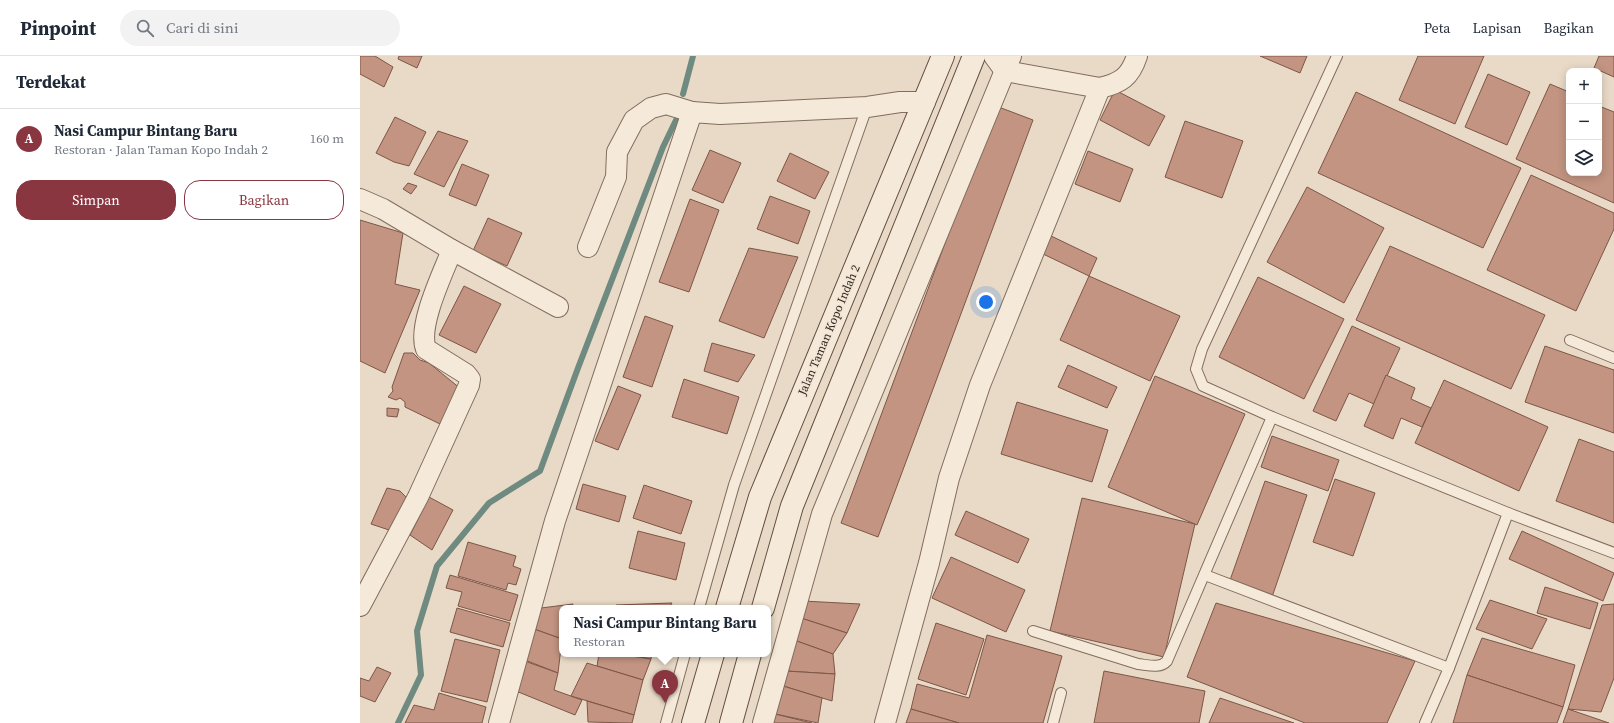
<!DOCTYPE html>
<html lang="id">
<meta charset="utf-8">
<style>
body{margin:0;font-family:"Source Serif 4",serif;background:#f2f2f3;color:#1f2937}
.controls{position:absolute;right:12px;top:12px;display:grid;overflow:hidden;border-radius:8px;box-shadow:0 2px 10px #0003}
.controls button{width:36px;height:36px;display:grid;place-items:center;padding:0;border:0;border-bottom:1px solid #e0e1e3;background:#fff;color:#1f2937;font:20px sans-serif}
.you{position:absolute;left:626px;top:246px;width:14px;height:14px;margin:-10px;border:3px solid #fff;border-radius:50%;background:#1a73e8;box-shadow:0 0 0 6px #1a73e833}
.badge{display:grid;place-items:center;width:26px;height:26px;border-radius:50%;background:#8a3641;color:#fff;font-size:13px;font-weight:700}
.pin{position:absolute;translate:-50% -33px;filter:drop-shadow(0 1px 2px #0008)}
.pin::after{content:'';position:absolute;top:21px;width:14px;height:12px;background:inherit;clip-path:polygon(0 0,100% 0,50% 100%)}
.popup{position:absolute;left:199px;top:549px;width:212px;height:52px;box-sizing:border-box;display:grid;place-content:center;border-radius:8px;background:#fff;filter:drop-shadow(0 1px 3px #0005);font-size:13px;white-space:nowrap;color:#747a83}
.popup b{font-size:15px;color:#1f2937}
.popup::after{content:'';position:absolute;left:50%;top:100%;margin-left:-8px;border:8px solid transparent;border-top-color:#fff}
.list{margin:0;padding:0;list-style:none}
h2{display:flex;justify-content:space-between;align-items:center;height:52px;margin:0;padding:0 16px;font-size:17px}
h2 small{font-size:13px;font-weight:400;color:#747a83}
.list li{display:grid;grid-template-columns:26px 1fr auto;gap:12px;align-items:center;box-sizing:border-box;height:60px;padding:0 16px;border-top:1px solid #e0e1e3}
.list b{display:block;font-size:15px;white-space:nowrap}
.list p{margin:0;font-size:13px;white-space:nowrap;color:#747a83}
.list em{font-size:13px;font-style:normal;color:#747a83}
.actions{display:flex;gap:8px;padding:12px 16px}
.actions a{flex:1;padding:9px 0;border:1px solid #8a3641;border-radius:16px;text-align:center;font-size:14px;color:#8a3641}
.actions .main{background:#8a3641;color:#fff}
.icon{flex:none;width:22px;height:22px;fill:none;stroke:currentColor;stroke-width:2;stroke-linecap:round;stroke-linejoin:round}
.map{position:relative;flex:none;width:1254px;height:667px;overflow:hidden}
header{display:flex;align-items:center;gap:24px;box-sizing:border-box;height:56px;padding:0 20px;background:#fff;border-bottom:1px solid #e0e1e3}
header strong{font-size:19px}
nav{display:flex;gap:22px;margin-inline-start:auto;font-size:14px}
.search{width:280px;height:36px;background:#f2f2f3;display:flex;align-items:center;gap:10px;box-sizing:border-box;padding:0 14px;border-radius:22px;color:#747a83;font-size:15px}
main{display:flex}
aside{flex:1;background:#fff}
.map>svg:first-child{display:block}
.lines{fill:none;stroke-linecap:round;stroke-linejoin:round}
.stream{stroke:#6f8a80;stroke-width:6}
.building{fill:#c29481;stroke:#7e5647}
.service-casing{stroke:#826d5e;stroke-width:12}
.minor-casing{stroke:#826d5e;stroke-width:22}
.secondary-casing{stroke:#644e41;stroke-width:24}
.service{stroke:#f5e9d9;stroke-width:10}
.minor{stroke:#f5e9d9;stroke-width:20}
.secondary{stroke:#f5e9d9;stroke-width:22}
.labels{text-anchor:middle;stroke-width:3;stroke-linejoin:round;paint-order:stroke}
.street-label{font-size:12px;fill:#342720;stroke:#f1e5d5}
</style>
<header>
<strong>Pinpoint</strong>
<div class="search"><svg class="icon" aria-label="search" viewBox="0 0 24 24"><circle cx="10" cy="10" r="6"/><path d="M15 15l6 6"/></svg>Cari di sini</div>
<nav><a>Peta</a><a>Lapisan</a><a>Bagikan</a></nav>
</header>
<main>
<aside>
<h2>Terdekat<small></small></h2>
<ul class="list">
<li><span class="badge">A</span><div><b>Nasi Campur Bintang Baru</b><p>Restoran · Jalan Taman Kopo Indah 2</p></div><em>160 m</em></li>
</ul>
<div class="actions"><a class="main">Simpan</a><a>Bagikan</a></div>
</aside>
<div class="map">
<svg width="1254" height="667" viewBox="0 0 1254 667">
<rect width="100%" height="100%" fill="#e9dac7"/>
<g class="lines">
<g class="stream">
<polyline points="323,38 333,0"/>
<polyline points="38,667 61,619 57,575 77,510 129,447 180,415 218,312 303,91 319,58"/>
</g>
</g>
<g class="building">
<polygon points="0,0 15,0 33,11 24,31 0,18"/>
<polygon points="39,0 62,0 57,12 38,3"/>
<polygon points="900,0 947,0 940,17"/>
<polygon points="1058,0 1124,0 1095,68 1039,44"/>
<polygon points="1239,0 1254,0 1254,21 1234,12"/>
<polygon points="1128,18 1170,36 1147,89 1105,71"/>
<polygon points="1190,28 1209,36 1209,117 1239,117 1239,50 1254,56 1254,147 1156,103"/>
<polygon points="755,34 805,60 789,90 740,64"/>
<polygon points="996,36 1161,112 1123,192 958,117"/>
<polygon points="636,50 673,64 518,481 481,467"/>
<polygon points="35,61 66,76 49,110 34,106 16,97"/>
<polygon points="825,65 883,85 862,142 805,121"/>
<polygon points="78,75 108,85 84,131 54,118"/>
<polygon points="350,94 381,107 363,147 332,134"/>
<polygon points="728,95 773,113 760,146 715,128"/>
<polygon points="430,97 469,116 455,143 417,125"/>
<polygon points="102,108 129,119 116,150 89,139"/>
<polygon points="1171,119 1254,157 1254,173 1216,255 1127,214"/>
<polygon points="48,127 57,130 51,138 43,133"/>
<polygon points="947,131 1024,172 984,247 907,206"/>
<polygon points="410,140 450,155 438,188 397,173"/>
<polygon points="330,143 359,154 329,236 299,226"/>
<polygon points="128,162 162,177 147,210 113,195"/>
<polygon points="0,164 43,177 35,228 60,234 25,317 0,305"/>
<polygon points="689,179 737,202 729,220 681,197"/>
<polygon points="1030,190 1185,259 1151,333 996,264"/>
<polygon points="389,192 438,201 404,282 359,265"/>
<polygon points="729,220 820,260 790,325 700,284"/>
<polygon points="898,221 984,263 944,343 859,301"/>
<polygon points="104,230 141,248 116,297 79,279"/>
<polygon points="285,260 313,270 292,331 263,321"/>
<polygon points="992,270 1040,292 1014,348 989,337 976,365 953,355"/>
<polygon points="352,287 395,299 378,326 344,315"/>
<polygon points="1185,290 1254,314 1254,377 1165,346"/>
<polygon points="44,297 53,297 60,304 69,307 101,333 85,362 80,368 45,351 45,346 40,342 36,344 28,341 33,335 32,331"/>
<polygon points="708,309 757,331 747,352 698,331"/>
<polygon points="1026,319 1055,332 1051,343 1071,352 1062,371 1041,362 1033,383 1004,370"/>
<polygon points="795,320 885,358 837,469 748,431"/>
<polygon points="324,323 379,341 367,378 312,361"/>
<polygon points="1084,324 1188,371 1159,435 1055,387"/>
<polygon points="258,330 281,339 258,394 235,385"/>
<polygon points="657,346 748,374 732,426 641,398"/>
<polygon points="27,352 39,353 37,361 27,360"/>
<polygon points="912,380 979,404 968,435 901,411"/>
<polygon points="1219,383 1254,396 1254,467 1196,445"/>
<polygon points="975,423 1015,437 993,500 953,486"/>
<polygon points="905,425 947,439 912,541 869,527"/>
<polygon points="223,428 266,440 259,466 216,453"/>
<polygon points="284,429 332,445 321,478 273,462"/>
<polygon points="27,432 40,435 48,443 29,474 11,468"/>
<polygon points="69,441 93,454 72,494 50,479"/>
<polygon points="722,442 835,468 804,601 690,575"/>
<polygon points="606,455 669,483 658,507 595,479"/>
<polygon points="278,475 325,487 316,524 269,512"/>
<polygon points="1162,475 1254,517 1243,545 1149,503"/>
<polygon points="108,486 156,500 153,510 161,513 156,529 148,527 146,534 98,520"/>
<polygon points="591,501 665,534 646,576 572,542"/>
<polygon points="90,519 158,539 150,565 98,550 102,536 86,532"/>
<polygon points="1185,531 1238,547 1230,573 1177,557"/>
<polygon points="1130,544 1187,563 1172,593 1116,573"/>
<polygon points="443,545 500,548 487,577 441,562"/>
<polygon points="312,547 309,552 254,552 256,549"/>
<polygon points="856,547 1055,605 1027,667 945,667 827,621"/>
<polygon points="213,548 212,552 202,552 202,583 174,573 181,552"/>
<polygon points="1254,548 1254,622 1241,656 1208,653 1242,549"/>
<polygon points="97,552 150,567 143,591 90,576"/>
<polygon points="441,562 487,577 473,598 434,584"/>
<polygon points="576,567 624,583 606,639 558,623"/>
<polygon points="174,573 202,583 198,617 165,604"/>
<polygon points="627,579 702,600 683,667 599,667 551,653 557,628 609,642"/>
<polygon points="1122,582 1215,609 1203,651 1107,619"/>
<polygon points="95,583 140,594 127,646 81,635"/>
<polygon points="434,584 473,598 475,618 426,615"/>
<polygon points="239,598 259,598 291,603 283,624 237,610"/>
<polygon points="267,598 292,598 291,603"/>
<polygon points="159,603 198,617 194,634 222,644 215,659 151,633"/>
<polygon points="227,607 283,624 274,659 211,640"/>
<polygon points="17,611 31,617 15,646 0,640 0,622 9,625"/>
<polygon points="426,615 475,618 472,645 420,629"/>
<polygon points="744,615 845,635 839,667 734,667"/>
<polygon points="1107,619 1203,651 1197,667 1093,667"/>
<polygon points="420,629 462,642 458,667 415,658"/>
<polygon points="79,637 126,651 122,667 45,667 54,649 74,654"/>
<polygon points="860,642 934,667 849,667"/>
<polygon points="227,645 274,659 272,667 228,666"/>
<polygon points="551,653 599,667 546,667"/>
<polygon points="1208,653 1249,667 1203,667"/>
<polygon points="415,658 452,667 409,667"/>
</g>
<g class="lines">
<defs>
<g id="service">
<polyline points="977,0 842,293 836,313 843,330 912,361 1148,457 1089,612 1065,667"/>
<polyline points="1210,284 1254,302"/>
<polyline points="1148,457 1254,497"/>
<polyline points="845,519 1089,612"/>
<polyline points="339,552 374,429 507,51"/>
<path d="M673 575 778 608C788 609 800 613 807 605L912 361"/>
<polyline points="306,667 325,598"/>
<polyline points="693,667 701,637"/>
</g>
<g id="minor">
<path d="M634 0 645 15 740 32C761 27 770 21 777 0"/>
<polyline points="0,143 23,153 92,194 198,251"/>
<polyline points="228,191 256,121 257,96 274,64 291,52 306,48 332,56"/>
<path d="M0 550 58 441 109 329 110 323 106 318 66 293C57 270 83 217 92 194"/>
<polyline points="139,667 195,465 332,56 360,58 507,51 540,46 565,46"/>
<polyline points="403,667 462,458 651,0"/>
<polyline points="525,667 569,507 589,422 620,329 740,32"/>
</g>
<g id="secondary">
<polyline points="367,552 400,441 583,0"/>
<polyline points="403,552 432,450 614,0"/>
<polyline points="333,667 353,598"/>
<polyline points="371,667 390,598"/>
</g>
</defs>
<use href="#service" class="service-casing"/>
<use href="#minor" class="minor-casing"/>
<use href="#secondary" class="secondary-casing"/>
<use href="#service" class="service"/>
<use href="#minor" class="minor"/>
<use href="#secondary" class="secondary"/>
</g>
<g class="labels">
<g class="street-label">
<text transform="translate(469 274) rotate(-67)" y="4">Jalan Taman Kopo Indah 2</text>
</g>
</g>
</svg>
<div class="controls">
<button>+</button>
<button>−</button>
<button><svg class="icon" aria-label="layers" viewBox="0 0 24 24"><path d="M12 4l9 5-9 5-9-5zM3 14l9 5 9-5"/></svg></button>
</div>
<div class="you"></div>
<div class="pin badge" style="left:305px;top:647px">A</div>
<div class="popup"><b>Nasi Campur Bintang Baru</b>Restoran</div>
</div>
</main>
